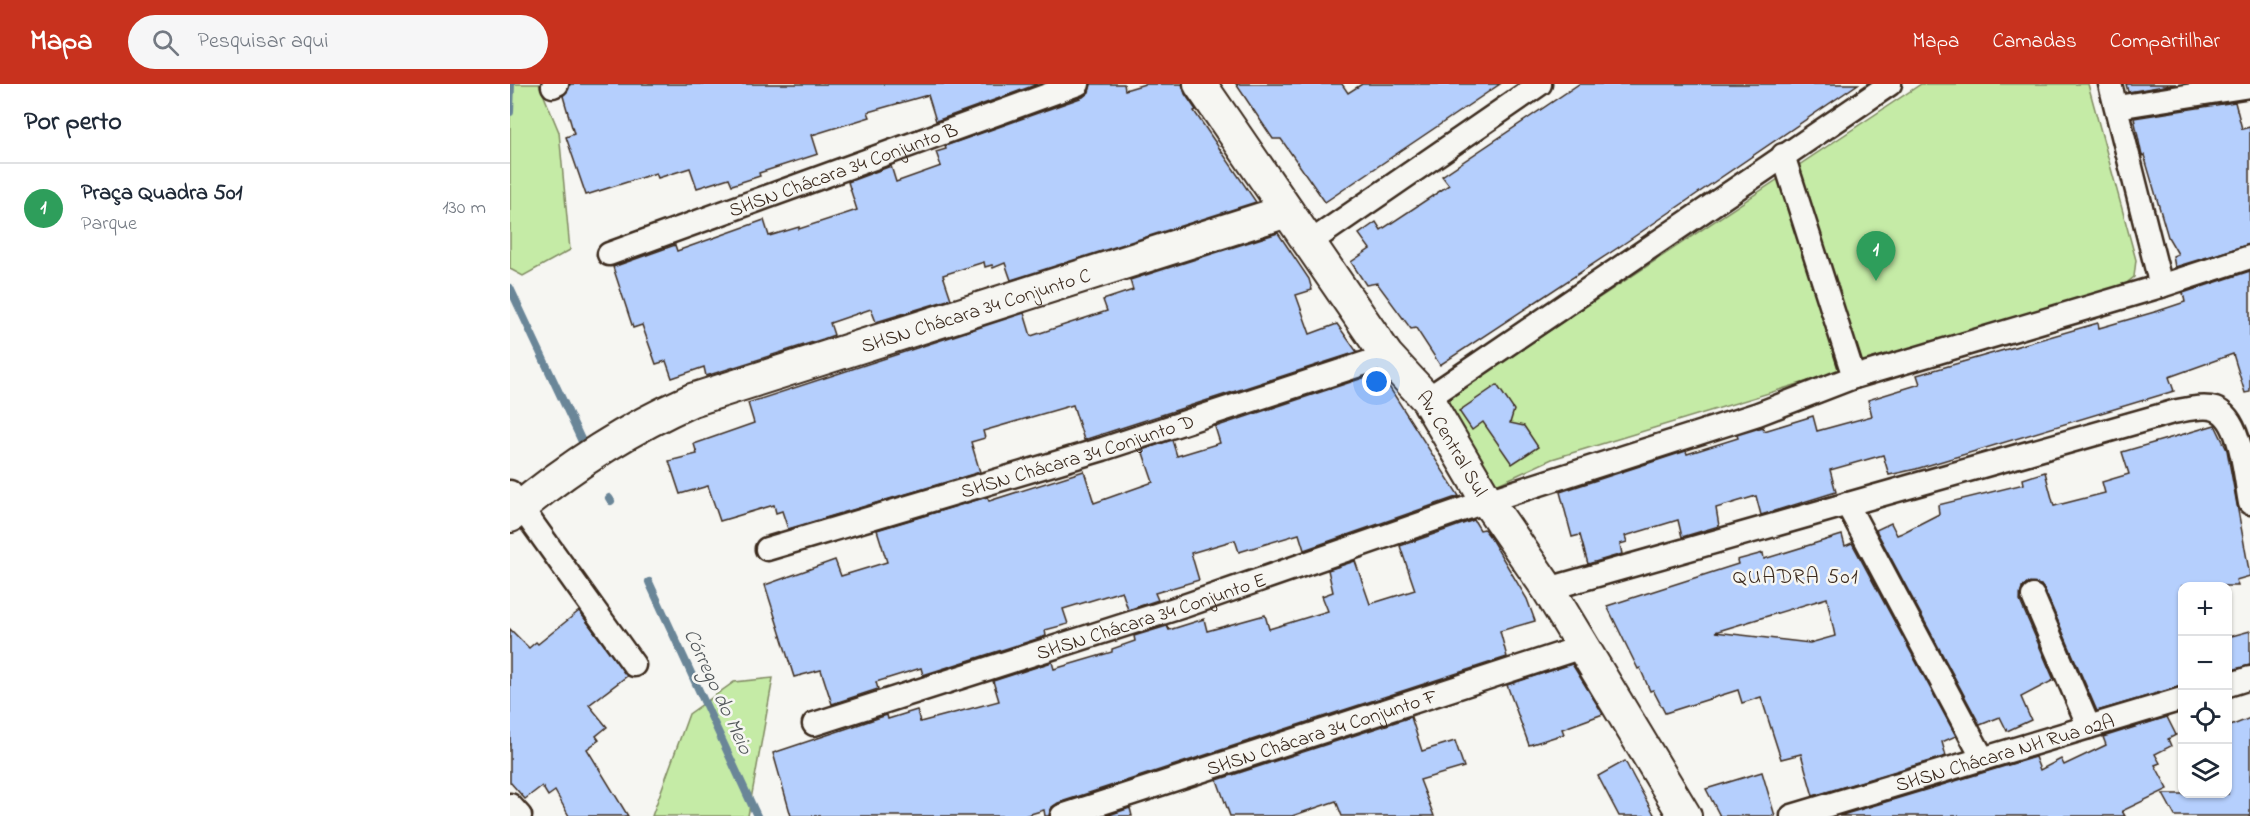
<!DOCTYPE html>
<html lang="pt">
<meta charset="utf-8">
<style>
body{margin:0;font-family:"Indie Flower",sans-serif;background:#f6f6f7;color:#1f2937}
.controls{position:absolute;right:18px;bottom:18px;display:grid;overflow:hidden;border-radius:12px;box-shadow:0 2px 4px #0004}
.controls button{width:54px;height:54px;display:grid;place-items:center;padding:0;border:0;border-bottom:2px solid #e0e1e3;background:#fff;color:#1f2937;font:30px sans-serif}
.you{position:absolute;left:867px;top:298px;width:21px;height:21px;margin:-15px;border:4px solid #fff;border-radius:50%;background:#1a73e8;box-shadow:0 0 0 9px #1a73e833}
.badge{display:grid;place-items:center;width:39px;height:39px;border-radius:50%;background:#c8321e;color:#fff;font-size:20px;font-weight:700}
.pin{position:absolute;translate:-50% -50px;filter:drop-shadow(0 2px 3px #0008)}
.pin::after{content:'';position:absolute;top:32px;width:21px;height:18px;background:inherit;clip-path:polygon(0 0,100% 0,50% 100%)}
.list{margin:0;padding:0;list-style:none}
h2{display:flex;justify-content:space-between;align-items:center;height:78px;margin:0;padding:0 24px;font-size:26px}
h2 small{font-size:20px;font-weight:400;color:#747a83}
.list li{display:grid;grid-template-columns:39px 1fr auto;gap:18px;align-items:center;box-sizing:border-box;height:90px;padding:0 24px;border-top:2px solid #e0e1e3}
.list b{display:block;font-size:22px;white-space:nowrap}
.list p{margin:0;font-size:20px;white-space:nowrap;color:#747a83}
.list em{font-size:20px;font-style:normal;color:#747a83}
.icon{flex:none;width:33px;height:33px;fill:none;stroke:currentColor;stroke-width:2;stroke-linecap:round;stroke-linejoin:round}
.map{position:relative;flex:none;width:1740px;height:732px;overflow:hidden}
header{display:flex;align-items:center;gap:36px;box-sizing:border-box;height:84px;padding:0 30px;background:#c8321e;color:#fff}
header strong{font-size:28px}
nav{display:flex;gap:33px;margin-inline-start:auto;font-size:21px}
.search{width:420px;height:54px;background:#f6f6f7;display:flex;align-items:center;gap:15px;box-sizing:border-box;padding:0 21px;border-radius:33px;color:#747a83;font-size:22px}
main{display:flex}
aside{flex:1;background:#fff}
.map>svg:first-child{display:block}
.green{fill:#c5eba6;stroke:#808a62;stroke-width:1.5}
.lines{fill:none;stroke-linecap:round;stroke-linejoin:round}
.stream{stroke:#6b8698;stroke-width:8}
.building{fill:#b5cffd;stroke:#3b2a1e;stroke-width:1.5;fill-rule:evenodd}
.street-casing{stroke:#3b2a1e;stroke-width:27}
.secondary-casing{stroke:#3b2a1e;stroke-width:36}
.street{stroke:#f6f6f2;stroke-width:22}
.secondary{stroke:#f6f6f2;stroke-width:32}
.labels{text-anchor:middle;stroke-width:5;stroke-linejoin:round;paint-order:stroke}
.street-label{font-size:20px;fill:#3b2a1e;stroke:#f6f6f2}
.neighbourhood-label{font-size:21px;letter-spacing:1.5px;fill:#3b2a1e;stroke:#f6f6f2}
.water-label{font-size:21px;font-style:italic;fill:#53585b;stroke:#f6f6f2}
</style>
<header>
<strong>Mapa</strong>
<div class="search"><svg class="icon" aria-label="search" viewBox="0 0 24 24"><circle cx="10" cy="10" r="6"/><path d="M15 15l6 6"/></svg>Pesquisar aqui</div>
<nav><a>Mapa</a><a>Camadas</a><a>Compartilhar</a></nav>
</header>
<main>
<aside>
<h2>Por perto<small></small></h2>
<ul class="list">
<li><span class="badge" style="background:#2e9e5b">1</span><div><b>Praça Quadra 501</b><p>Parque</p></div><em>130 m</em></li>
</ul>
</aside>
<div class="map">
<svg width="1740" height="732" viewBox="0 0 1740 732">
<rect width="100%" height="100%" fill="#f6f6f2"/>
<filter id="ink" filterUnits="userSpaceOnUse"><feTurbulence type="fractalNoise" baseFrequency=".0167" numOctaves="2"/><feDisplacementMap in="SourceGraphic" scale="12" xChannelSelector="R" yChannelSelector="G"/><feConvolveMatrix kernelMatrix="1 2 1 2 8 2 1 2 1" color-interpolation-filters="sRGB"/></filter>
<g filter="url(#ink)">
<g class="green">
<polygon points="0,0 29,0 49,48 60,166 13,192 0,185"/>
<polygon points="1411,0 1578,0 1626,176 1624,193 1614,201 1042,375 984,402 932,325 946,309"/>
<polygon points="263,594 238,732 142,732 179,630 224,598"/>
</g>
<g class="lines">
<g class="stream">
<polyline points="0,28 1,0"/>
<polyline points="0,204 76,366"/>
<polyline points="99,414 101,417"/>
<polyline points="139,498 247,732"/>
</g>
</g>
<g class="building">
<polygon points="60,0 528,0 426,37 418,11 358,28 360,33 302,51 308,70 249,89 250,92 222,101 219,94 187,104 180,84 148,94 146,89 76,111 56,53 64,50 53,12"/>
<polygon points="581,0 614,0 615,6 635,0 672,0 675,10 686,26 684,27 746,118 501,196 495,179 483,184 482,181 475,183 474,178 433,191 441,215 366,238 361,225 320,239 324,251 313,255 196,292 194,283 162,294 156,277 146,280 132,241 123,244 103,183 165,161 167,167 254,136 259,152 289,143 289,145 347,126 338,98 381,82 386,98 431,82 426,68 436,65 435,62 573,13 579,8"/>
<polygon points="726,0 832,0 838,9 852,0 990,0 815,118 771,55 763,55"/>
<polygon points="1069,0 1348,0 1109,163 930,281 906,244 901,245 867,199 856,201 841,178 860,165 849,150 866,138 871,146 939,101 932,92"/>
<polygon points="1616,0 1666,0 1618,8"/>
<polygon points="1725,18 1732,45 1740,43 1740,160 1665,183 1663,172 1668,170 1658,153 1634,71 1632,72 1624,34"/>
<polygon points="768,149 799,195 802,206 786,211 800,250 827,240 847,268 574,356 563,321 473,347 475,354 461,358 470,388 278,445 272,427 266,429 264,421 210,437 198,402 170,410 159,377 187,370 184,360 244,339 238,319 514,229 521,252 597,227 593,216 623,206 620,196"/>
<polygon points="1740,187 1740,308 1735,309 1723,270 1659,293 1664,307 1406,385 1379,391 1373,371 1320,386 1326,408 1251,431 1246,412 1206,424 1209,442 1172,453 1168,436 1115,452 1117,458 1110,460 1112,470 1078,480 1070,451 1062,453 1050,408 1176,367 1177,370 1228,354 1227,351 1253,343 1254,347 1303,332 1307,347 1362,332 1358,316 1410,300 1407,291 1588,239 1589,244 1648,227 1675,218 1673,209"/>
<polygon points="865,290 876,298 949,412 794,466 789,450 729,468 725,456 681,469 689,496 645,509 648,516 618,526 612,507 553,525 558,540 535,546 536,552 413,591 411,584 366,598 368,605 322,620 311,586 284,593 255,501 325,476 331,492 377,478 367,446 477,413 479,417 574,387 584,419 643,398 632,366 662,356 667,372 710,359 705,343"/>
<polygon points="987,301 1004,326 1000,339 1014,342 1028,363 1002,380 973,338 962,346 949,327"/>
<polygon points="1705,341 1717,366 1740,492 1726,496 1728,502 1672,502 1672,602 1587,627 1535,507 1531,501 1518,499 1512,504 1510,517 1544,596 1511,613 1521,636 1497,647 1490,633 1470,641 1366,446 1381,439 1387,451 1392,449 1429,430 1428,421 1514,400 1513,395 1535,388 1544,422 1595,409 1592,398 1619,390 1612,368"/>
<polygon points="964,436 970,446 974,445 980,453 1017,515 1025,537 990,547 997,573 548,719 542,723 539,732 535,732 534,726 514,732 281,732 263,669 377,631 378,635 407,626 410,638 489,617 483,597 542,578 544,585 602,568 602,565 625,557 624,552 657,542 659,546 694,535 697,547 755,531 759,545 818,527 812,512 823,508 818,486 845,477 860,520 905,506 890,462"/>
<path d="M1332 451 1335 462 1342 459 1446 652 1432 658 1436 672 1303 712 1291 670 1271 675 1251 613 1232 619 1228 606 1155 629 1143 606 1140 607 1130 584 1128 585 1097 522 1228 480 1227 476 1253 469 1254 475ZM1317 514 1325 552 1300 559 1205 548Z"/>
<polygon points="69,527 117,592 79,621 97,643 86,652 89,656 77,665 118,732 59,732 45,707 38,712 32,702 15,715 0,698 0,545 19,564 26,558 28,560"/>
<polygon points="1740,547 1740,581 1718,587 1718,553"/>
<polygon points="1062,580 1093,630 1052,645 1054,650 1019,661 997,601"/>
<polygon points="901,633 912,667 945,657 954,683 910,696 924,732 832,732 826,717 782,732 720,732 707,696"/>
<polygon points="1657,633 1666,651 1658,655 1661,662 1645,670 1650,679 1645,681 1658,705 1612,727 1615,732 1329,732 1525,673 1530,686 1551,675 1554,681 1596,661 1593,653"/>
<polygon points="1740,634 1740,732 1665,732 1653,710 1718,710 1718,643"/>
<polygon points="1115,677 1124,694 1145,732 1109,732 1088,692"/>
<polygon points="1252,688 1265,732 1210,732 1196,705"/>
<polygon points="620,724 622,732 596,732"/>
</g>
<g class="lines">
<defs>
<g id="street">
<polyline points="1600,0 1651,202"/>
<polyline points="43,2 47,0"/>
<polyline points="1607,23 1740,2"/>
<polyline points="1273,71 1344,293"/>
<polyline points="799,159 1030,0"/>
<path id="s1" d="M99 170 568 0"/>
<polyline points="917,315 1380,0"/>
<polyline points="0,408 124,581"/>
<polyline points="1337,420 1473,675"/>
<path id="s2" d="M257 465 593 365 877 272"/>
<path d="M1038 505 1663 328C1675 326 1693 321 1705 325 1732 334 1735 394 1740 419"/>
<polyline points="1523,512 1579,643"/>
<polyline points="1718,601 1740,594"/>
<path id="s3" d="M304 640 674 522 977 417 1248 330 1344 293 1651 202 1740 173"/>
<polyline points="0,721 10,732"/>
<path id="s4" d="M552 732 1072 563"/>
<path id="s5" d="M1282 732 1672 615"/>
</g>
<g id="secondary">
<path id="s6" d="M690 0 877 272 917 315 977 417 1038 505 1175 732"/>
<path id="s7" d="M0 432C54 386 117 345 182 316L777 127"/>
</g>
</defs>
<use href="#street" class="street-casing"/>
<use href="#secondary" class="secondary-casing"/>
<use href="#street" class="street"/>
<use href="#secondary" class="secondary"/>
</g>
</g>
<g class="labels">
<g class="street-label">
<text dy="7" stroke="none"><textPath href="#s1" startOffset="249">SHSN Chácara 34 Conjunto B</textPath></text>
<text dy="7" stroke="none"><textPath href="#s7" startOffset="514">SHSN Chácara 34 Conjunto C</textPath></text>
<text dy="7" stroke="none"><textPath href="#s6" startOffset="440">Av. Central Sul</textPath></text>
<text dy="7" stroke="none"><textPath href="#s2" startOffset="324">SHSN Chácara 34 Conjunto D</textPath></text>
<text dy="7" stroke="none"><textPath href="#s3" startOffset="354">SHSN Chácara 34 Conjunto E</textPath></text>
<text dy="7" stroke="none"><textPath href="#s4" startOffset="273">SHSN Chácara 34 Conjunto F</textPath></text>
<text dy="7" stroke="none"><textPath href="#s5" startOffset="222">SHSN Chácara NH Rua 02A</textPath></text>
</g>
<g class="neighbourhood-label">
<text x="1286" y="499">QUADRA 501</text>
</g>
<g class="water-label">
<text transform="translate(209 607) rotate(65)" y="7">Córrego do Meio</text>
</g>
</g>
</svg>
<div class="controls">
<button>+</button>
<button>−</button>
<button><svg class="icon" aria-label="locate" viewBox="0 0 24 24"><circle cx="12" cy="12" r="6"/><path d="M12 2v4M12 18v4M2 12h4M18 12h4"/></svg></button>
<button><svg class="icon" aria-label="layers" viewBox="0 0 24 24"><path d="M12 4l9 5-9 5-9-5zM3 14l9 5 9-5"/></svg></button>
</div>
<div class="you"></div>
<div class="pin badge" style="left:1366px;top:197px;background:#2e9e5b">1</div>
</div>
</main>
